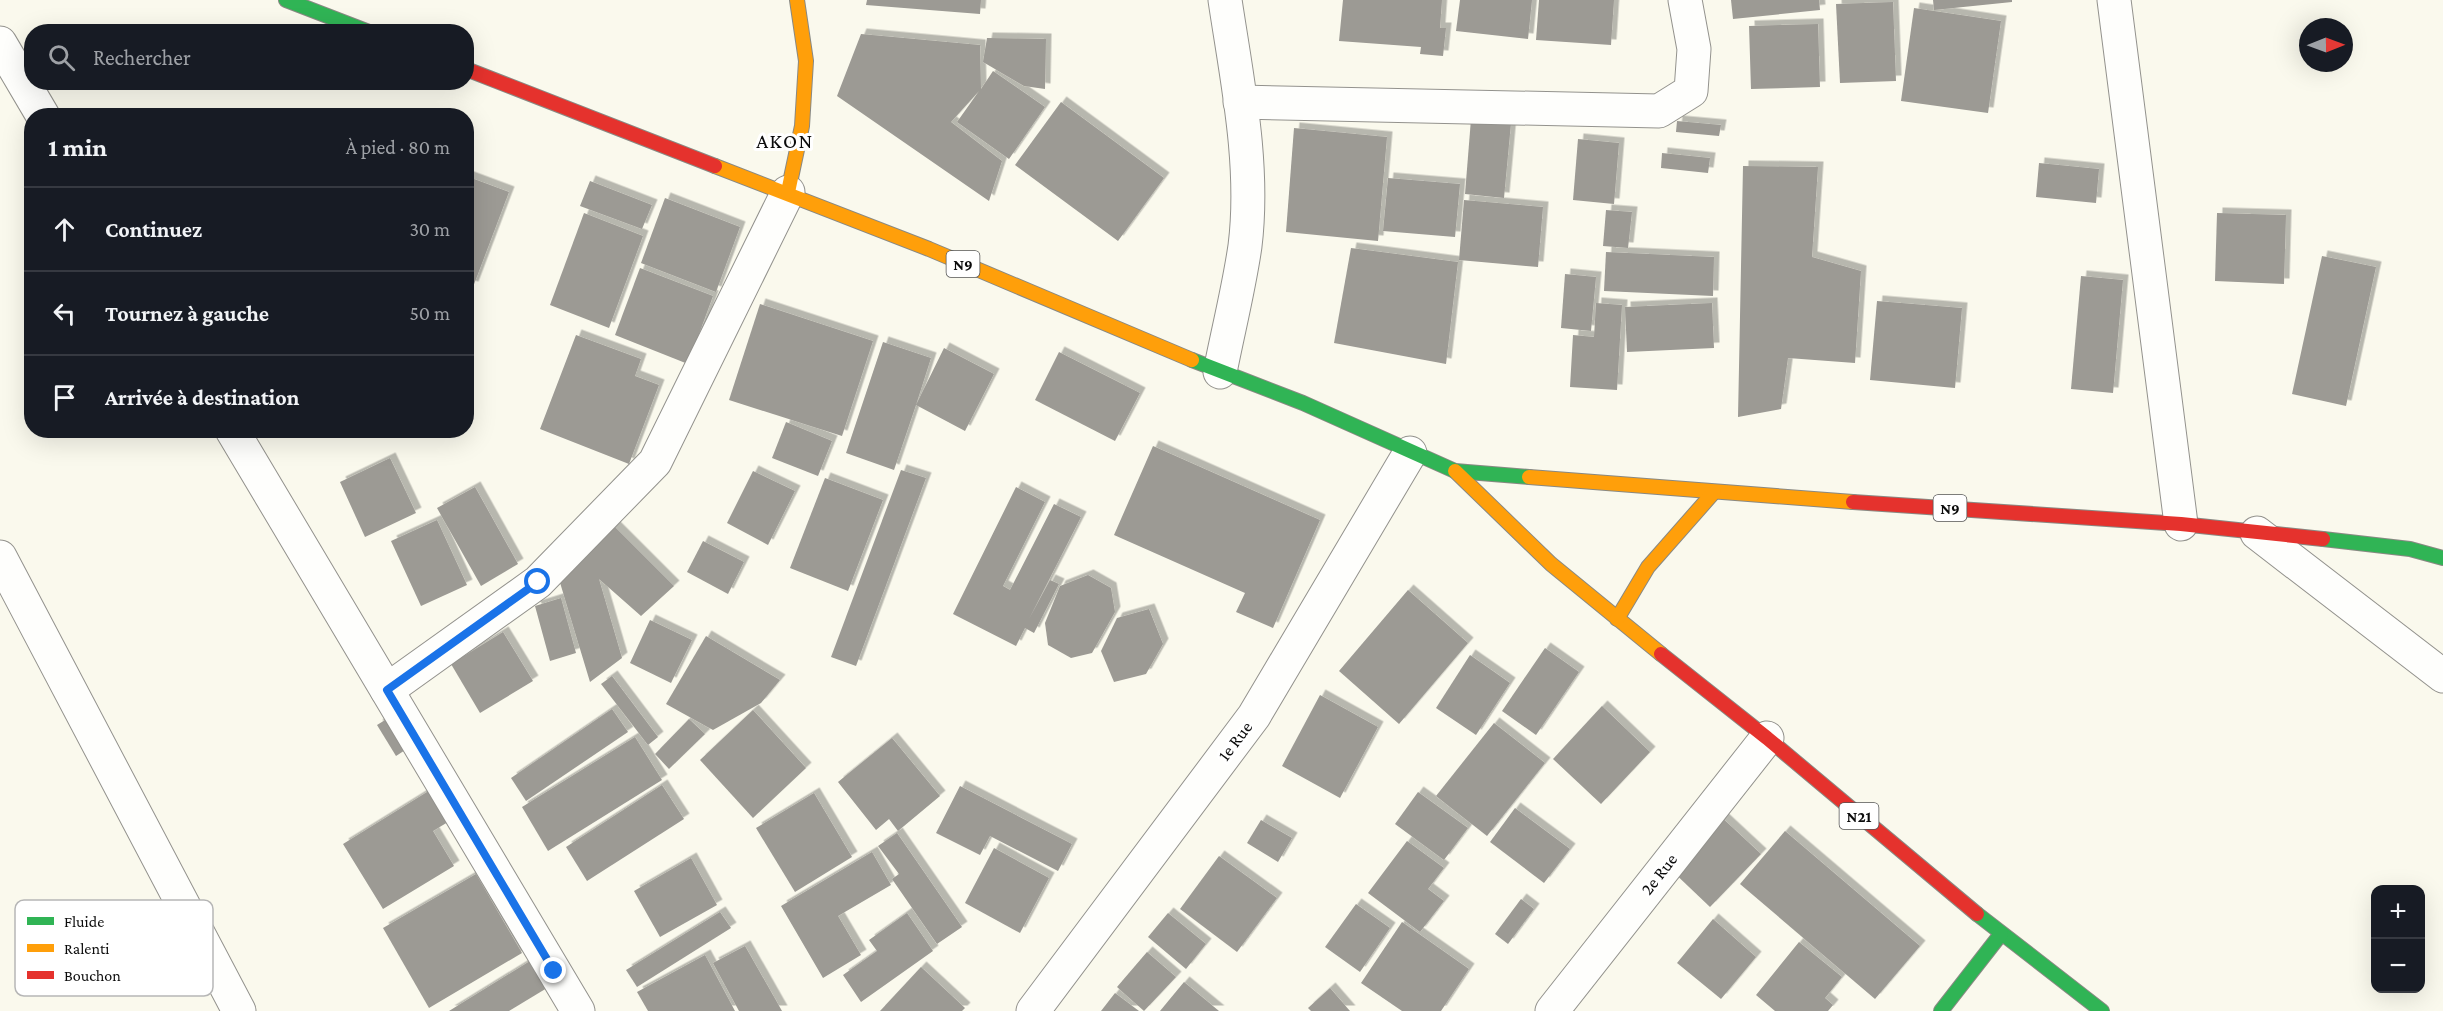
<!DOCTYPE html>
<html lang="fr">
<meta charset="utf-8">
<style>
body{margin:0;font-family:"Crimson Pro",serif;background:#242831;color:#f1f3f6}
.controls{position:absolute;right:18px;bottom:18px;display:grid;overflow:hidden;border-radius:12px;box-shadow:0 6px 24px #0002}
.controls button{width:54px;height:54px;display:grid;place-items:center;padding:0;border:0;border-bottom:2px solid #363941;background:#171b24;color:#f1f3f6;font:30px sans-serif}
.compass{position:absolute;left:2299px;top:18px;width:54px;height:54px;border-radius:50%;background:#171b24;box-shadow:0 6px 24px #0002;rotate:89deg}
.stop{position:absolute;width:18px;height:18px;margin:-14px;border:4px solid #1a73e8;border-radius:50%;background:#fff}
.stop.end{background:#1a73e8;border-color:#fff;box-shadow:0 2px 6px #0008}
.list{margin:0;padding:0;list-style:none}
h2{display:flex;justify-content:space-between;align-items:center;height:78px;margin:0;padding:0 24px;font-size:26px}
h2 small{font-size:20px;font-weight:400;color:#9ea1a6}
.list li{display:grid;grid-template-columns:39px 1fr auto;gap:18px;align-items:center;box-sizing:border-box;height:84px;padding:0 24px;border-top:2px solid #363941}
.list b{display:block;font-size:22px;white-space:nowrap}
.list em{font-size:20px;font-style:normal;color:#9ea1a6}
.icon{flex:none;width:33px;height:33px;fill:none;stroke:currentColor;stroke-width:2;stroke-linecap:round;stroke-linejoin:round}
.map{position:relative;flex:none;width:2443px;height:1011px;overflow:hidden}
.search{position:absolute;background:#171b24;box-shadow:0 6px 24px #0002;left:24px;top:24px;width:450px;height:66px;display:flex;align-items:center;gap:15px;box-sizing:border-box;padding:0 21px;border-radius:24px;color:#9ea1a6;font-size:22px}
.panel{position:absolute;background:#171b24;box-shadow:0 6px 24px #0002;left:24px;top:108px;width:450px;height:330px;border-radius:24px}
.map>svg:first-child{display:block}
.building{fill:#9c9a94;filter:url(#shadow)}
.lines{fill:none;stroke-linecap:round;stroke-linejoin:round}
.street-casing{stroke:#93928d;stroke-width:35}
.fast-casing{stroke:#898983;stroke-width:16}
.slow-casing{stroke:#898983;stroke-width:16}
.jam-casing{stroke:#898983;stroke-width:16}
.street{stroke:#fefefc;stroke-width:33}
.fast{stroke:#30b455;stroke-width:14}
.slow{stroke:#ff9f0a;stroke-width:14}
.jam{stroke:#e5322d;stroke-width:14}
.route{stroke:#1a73e8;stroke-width:8}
.labels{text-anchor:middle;stroke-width:6;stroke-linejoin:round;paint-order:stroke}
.shield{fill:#fff;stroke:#545454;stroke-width:1.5}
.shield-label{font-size:16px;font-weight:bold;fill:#0b0b0b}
.street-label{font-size:18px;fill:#0b0b0b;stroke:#fff}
.quarter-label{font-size:21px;letter-spacing:1.5px;fill:#0b0b0b;stroke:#fff}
.key{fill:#fff;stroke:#b6b6b6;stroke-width:1.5}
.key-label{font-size:16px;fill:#0b0b0b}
</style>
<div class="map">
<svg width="2443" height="1011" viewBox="0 0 2443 1011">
<defs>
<filter id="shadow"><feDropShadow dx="5.5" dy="-5.5" stdDeviation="0" flood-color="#0004"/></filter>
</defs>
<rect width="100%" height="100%" fill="#faf9ed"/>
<g class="building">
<polygon points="867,0 981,0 980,14 866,5"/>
<polygon points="1343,0 1442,0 1440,28 1446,28 1443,56 1420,54 1421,47 1339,41"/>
<polygon points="1460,0 1532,0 1528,39 1456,31"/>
<polygon points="1539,0 1614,0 1611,45 1536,40"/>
<polygon points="1731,0 1819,0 1820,10 1733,19"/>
<polygon points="1933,0 2012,0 2012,2 1934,10"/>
<polygon points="1893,2 1896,81 1840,83 1836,4"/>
<polygon points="1914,8 2001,21 1988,113 1901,101"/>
<polygon points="1818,24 1820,87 1751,89 1749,26"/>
<polygon points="861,34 980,45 981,89 993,71 1045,107 1009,159 957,122 979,91 951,122 1002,161 989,201 837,96"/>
<polygon points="987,38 1046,39 1045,89 1024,86 983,62"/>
<polygon points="1061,102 1164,178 1118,241 1015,165"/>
<polygon points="1471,119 1511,123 1504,198 1465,194"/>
<polygon points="1677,121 1721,125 1719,136 1676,132"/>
<polygon points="1294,128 1387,137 1378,241 1286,232"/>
<polygon points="1578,139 1619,143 1614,204 1573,200"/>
<polygon points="1662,153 1710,158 1708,173 1661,168"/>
<polygon points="2039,163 2099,169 2096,203 2036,197"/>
<polygon points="1743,166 1818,167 1812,257 1861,271 1855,363 1788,358 1781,409 1738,417"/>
<polygon points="466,176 509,192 473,287 466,285"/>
<polygon points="1388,178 1460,184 1455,237 1383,231"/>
<polygon points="590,181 652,205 642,229 580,206"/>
<polygon points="665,198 740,227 716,292 641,263"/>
<polygon points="1464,200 1543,207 1538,267 1459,260"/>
<polygon points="1606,210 1632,212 1628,248 1603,246"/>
<polygon points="584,213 643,236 609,328 550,305"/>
<polygon points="2217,213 2286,215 2284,284 2215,281"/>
<polygon points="1351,248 1458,262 1446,364 1334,343"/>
<polygon points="1606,252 1714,257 1713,296 1604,291"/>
<polygon points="2322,256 2376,267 2346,406 2292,394"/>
<polygon points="640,268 713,296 688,364 615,335"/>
<polygon points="1565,274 1596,277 1591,331 1561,328"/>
<polygon points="2081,276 2123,280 2113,393 2071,389"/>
<polygon points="1877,301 1962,308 1955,388 1870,380"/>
<polygon points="1596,303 1622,305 1617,390 1570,387 1573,335 1594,337"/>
<polygon points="1712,303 1714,348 1627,352 1625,307"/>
<polygon points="760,304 873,341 842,436 729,400"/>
<polygon points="576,335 641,359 635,376 659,385 629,464 540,429"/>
<polygon points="883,342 931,358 916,405 944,348 994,374 965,431 916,405 894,470 846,453"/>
<polygon points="1059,352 1140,393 1115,441 1035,400"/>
<polygon points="786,422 832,441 818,476 772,458"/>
<polygon points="1153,446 1320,520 1273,628 1236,612 1245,593 1114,535"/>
<polygon points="390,458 416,513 365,537 340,482"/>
<polygon points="901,470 926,478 856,666 831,657"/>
<polygon points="753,471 795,491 768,545 727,523"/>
<polygon points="825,478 883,500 848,591 790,568"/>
<polygon points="475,487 518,564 481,586 437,508"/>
<polygon points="1016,487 1045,502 1003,586 1010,590 1054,504 1081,517 1029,619 1050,580 1059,584 1034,633 1025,628 1016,646 953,614"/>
<polygon points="437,520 467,585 421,606 391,541"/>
<polygon points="612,524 674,586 641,616 599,579 622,658 590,682 555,566"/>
<polygon points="703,541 744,562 728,594 687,572"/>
<polygon points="1088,575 1111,588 1115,612 1092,653 1071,658 1048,645 1045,623 1060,586"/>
<polygon points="1408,590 1468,643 1399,724 1339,671"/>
<polygon points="561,598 576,653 550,661 535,606"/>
<polygon points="1149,609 1163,644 1146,674 1114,682 1101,651 1117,618"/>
<polygon points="650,620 692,640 671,683 630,663"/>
<polygon points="503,632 533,681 480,713 451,664"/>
<polygon points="706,636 780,680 761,703 713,730 666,704"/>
<polygon points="1545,648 1579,672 1536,735 1502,711"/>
<polygon points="1470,655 1510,683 1476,735 1436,708"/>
<polygon points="612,676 658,737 648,745 601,684"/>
<polygon points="1320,695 1378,727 1340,798 1282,766"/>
<polygon points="1602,706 1650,752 1601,804 1553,759"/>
<polygon points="612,709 628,732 526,801 511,778"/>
<polygon points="753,710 806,768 753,818 700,760"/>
<polygon points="398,712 416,743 396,756 377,725"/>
<polygon points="689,719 705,734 669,769 655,754"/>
<polygon points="1494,723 1545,763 1487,836 1436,796"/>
<polygon points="635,737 662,780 548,851 522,807"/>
<polygon points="892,738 940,796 898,831 889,819 876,830 838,782"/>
<polygon points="440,784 458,816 433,831 454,866 383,909 343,844"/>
<polygon points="662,785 684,819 587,881 566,847"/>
<polygon points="960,786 1072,844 1058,871 990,836 980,855 936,833"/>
<polygon points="1418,792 1468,828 1444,860 1395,824"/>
<polygon points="814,793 852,857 795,892 756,828"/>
<polygon points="1515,808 1570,849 1544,883 1490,842"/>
<polygon points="1718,814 1761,854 1710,907 1668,867"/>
<polygon points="1261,820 1292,838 1278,862 1247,843"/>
<polygon points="1785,831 1920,946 1875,999 1740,884"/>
<polygon points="897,833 962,927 937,944 892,879 899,874 878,846"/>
<polygon points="1407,841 1444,868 1428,889 1444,901 1420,932 1368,893"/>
<polygon points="994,848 1049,878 1020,933 965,903"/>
<polygon points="872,852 891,885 838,916 861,955 823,978 781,906"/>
<polygon points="1219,856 1277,898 1237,952 1180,909"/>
<polygon points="691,858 717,905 660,937 634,891"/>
<polygon points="476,874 522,953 429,1008 383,928"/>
<polygon points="1521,899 1534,909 1508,944 1495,934"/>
<polygon points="1356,904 1390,928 1360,972 1325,947"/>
<polygon points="720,912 731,928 637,987 626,970"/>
<polygon points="907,913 933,951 861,1002 843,975 877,951 869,940"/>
<polygon points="1168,913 1206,944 1186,969 1148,937"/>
<polygon points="1713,919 1756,957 1721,999 1677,963"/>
<polygon points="1402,922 1469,969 1441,1011 1402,1011 1361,983"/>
<polygon points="1799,942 1842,977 1825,998 1833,1005 1828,1011 1775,1011 1756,995"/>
<polygon points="745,946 782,1011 739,1011 713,963"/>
<polygon points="1147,952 1176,977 1144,1011 1117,987"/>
<polygon points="705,955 735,1011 648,1011 637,992"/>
<polygon points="530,961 547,988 509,1011 449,1011"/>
<polygon points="921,967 965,1008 962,1011 880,1011"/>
<polygon points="1184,982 1219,1011 1160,1011"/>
<polygon points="1330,988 1350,1011 1311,1011 1308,1008"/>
<polygon points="1115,993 1139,1011 1101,1011"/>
</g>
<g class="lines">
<defs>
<g id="street">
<polyline points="2114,0 2181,524"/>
<polyline points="0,43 43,116"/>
<polyline points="1240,102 1659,111 1691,91 1694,49 1685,0"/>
<path d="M1220 372C1228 331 1239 288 1245 246 1255 165 1237 80 1225 0"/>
<polyline points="232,430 578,1011"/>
<polyline points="2257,533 2443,676"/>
<polyline points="0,557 239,1011"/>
<polyline points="387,690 538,582 655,462 788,192"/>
<polyline points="1033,1011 1254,716 1410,453"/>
<polyline points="1552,1011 1767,738"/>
</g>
<g id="fast">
<polyline points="286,0 369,32"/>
<polyline points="1192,360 1303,403 1455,471 1529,477"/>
<polyline points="2323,539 2410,549 2443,558"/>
<polyline points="1977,914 2102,1011"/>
<polyline points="1941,1011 2001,934"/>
</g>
<g id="slow">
<polyline points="715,166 929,249 1192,360"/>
<polyline points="788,192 802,126 806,61 797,0"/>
<polyline points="1455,471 1551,564 1661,654"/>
<polyline points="1529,477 1853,502"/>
<polyline points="1617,619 1648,567 1714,492"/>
</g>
<g id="jam">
<polyline points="466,69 715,166"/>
<polyline points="1853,502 2181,524 2323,539"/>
<polyline points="1661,654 1767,738 1977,914"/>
</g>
</defs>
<use href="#street" class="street-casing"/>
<use href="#fast" class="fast-casing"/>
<use href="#slow" class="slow-casing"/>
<use href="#jam" class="jam-casing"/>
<use href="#street" class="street"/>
<use href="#fast" class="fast"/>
<use href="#slow" class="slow"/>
<use href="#jam" class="jam"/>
</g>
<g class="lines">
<polyline class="route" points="538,582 387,690 554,971"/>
</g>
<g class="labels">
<g class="shield">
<rect x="946.5" y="251" width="33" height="26" rx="4.5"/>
<rect x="1933.5" y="495" width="33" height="26" rx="4.5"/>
<rect x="1839.5" y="803" width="39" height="26" rx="4.5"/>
</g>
<g class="shield-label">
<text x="963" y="270">N9</text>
<text x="1950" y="514">N9</text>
<text x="1859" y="822">N21</text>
</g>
<g class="street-label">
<text transform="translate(1235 741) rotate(-53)" y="6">1e Rue</text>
<text transform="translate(1659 874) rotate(-52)" y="6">2e Rue</text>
</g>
<g class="quarter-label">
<text x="785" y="148">AKON</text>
</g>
</g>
<rect x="15" y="900" width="198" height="96" rx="9" class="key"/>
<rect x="27" y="917" width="27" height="8" fill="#30b455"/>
<rect x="27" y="944" width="27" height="8" fill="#ff9f0a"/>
<rect x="27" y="971" width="27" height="8" fill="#e5322d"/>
<g class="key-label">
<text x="64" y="927">Fluide</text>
<text x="64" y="954">Ralenti</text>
<text x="64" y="981">Bouchon</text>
</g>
</svg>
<div class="controls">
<button>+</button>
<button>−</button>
</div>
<svg class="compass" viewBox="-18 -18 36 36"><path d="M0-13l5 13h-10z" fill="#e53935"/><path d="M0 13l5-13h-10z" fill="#9ea1a6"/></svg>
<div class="stop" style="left:538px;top:582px"></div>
<div class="stop end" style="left:554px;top:971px"></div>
<div class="search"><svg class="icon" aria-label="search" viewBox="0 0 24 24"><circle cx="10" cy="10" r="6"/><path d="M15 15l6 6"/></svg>Rechercher</div>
<section class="panel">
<h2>1 min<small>À pied · 80 m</small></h2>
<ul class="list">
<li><svg class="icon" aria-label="ahead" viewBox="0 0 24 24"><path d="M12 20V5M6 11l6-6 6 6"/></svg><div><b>Continuez</b></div><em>30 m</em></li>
<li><svg class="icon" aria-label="left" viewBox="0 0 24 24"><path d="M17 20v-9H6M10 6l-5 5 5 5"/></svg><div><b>Tournez à gauche</b></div><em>50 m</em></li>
<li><svg class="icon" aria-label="arrive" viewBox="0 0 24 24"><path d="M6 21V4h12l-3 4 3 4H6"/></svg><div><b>Arrivée à destination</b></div></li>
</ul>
</section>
</div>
